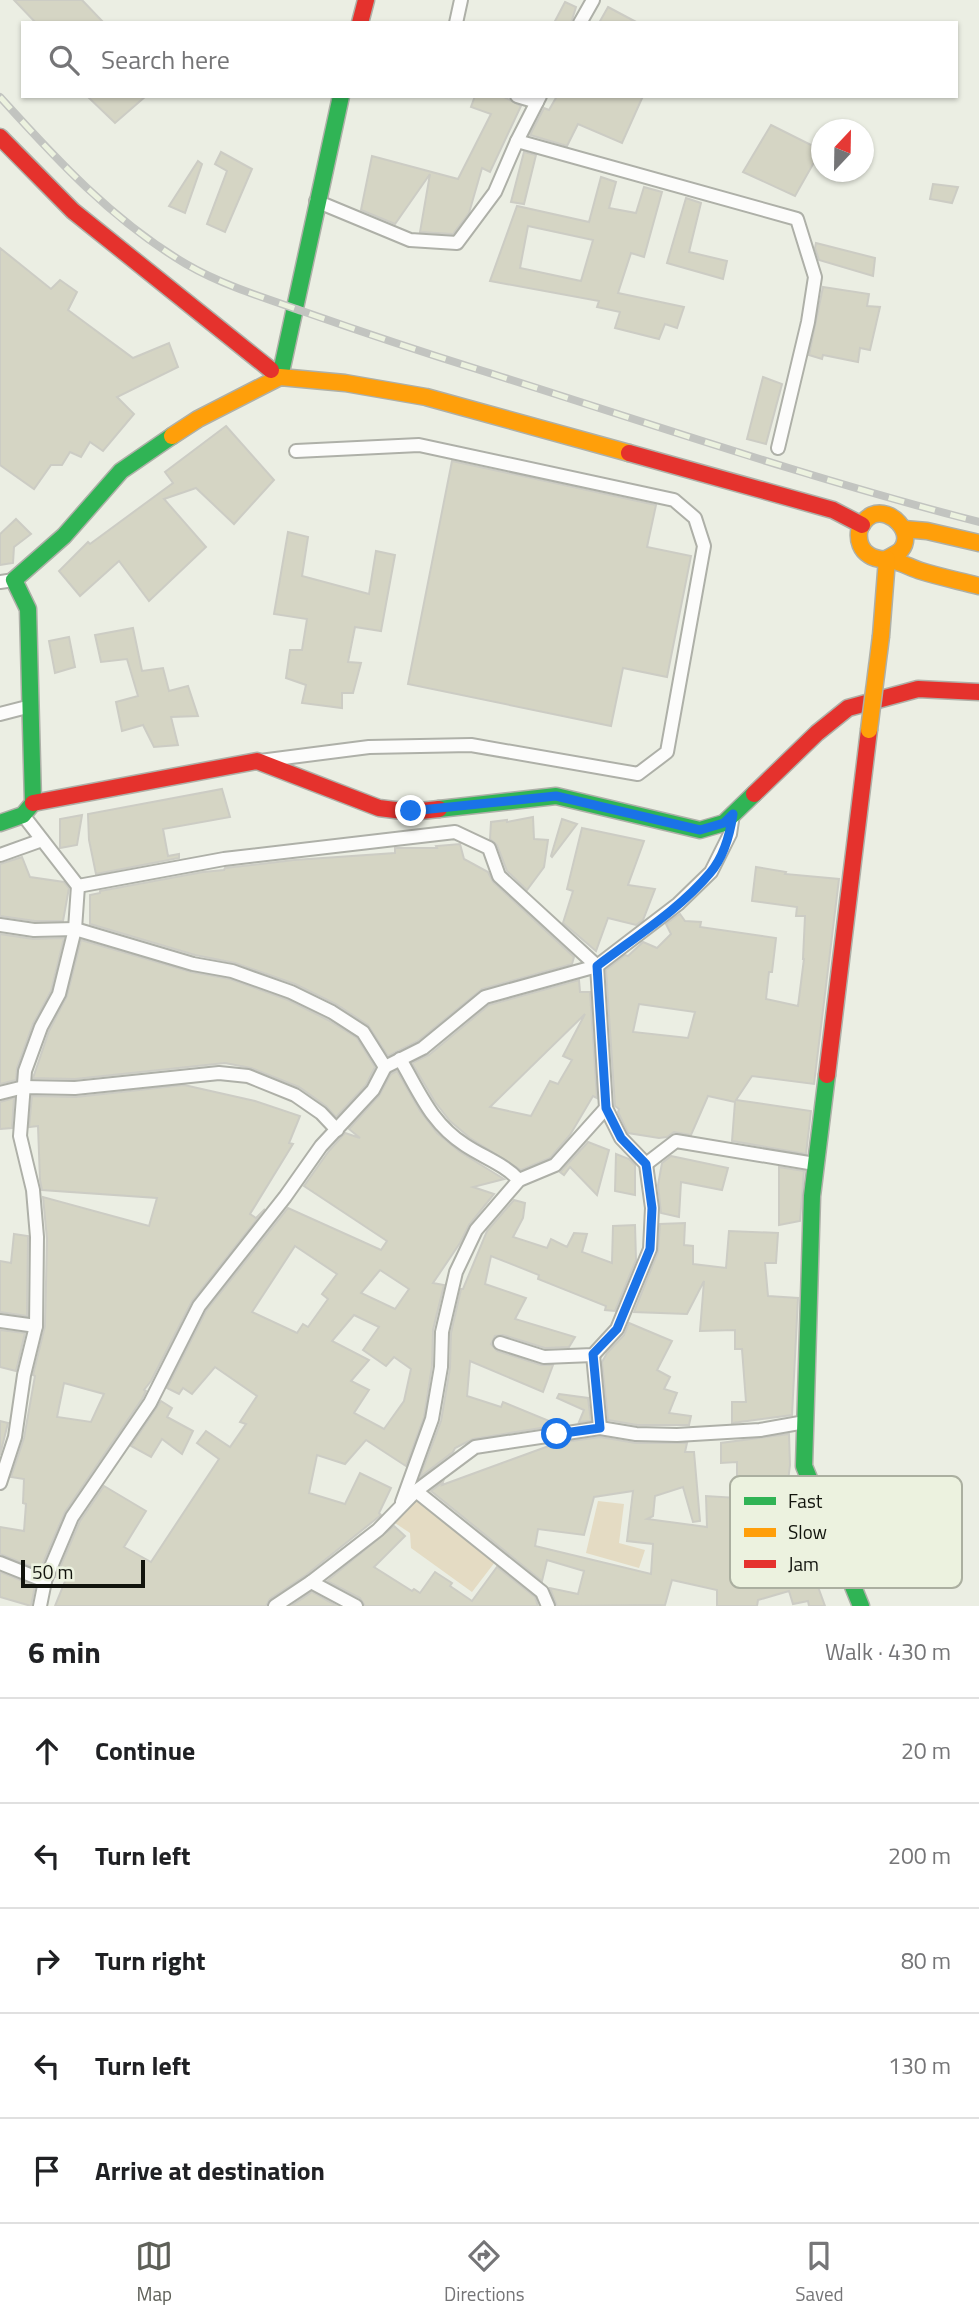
<!DOCTYPE html>
<meta charset="utf-8">
<style>
body{margin:0;font-family:"Titillium Web",sans-serif;background:#f2f2f2;color:#202124}
.compass{position:absolute;left:811px;top:119px;width:63px;height:63px;border-radius:50%;background:#fff;box-shadow:0 2px 5px #0004;rotate:22deg}
.scale{position:absolute;left:21px;bottom:18px;width:124px;box-sizing:border-box;padding-left:7px;border:4px solid #12140d;border-top:0;font-size:19px;line-height:24px;white-space:nowrap;color:#12140d;-webkit-text-stroke:5px #ecf2df;paint-order:stroke}
.stop{position:absolute;width:21px;height:21px;margin:-16px;border:5px solid #1a73e8;border-radius:50%;background:#fff}
.stop.end{background:#1a73e8;border-color:#fff;box-shadow:0 2px 7px #0008}
.list{margin:0;padding:0;list-style:none}
h2{display:flex;justify-content:space-between;align-items:center;height:91px;margin:0;padding:0 28px;font-size:30px}
h2 small{font-size:23px;font-weight:400;color:#757577}
.list li{display:grid;grid-template-columns:46px 1fr auto;gap:21px;align-items:center;box-sizing:border-box;height:105px;padding:0 28px;border-top:2px solid #e0e0e0}
.list b{display:block;font-size:26px;white-space:nowrap}
.list em{font-size:23px;font-style:normal;color:#757577}
.icon{flex:none;width:38px;height:38px;fill:none;stroke:currentColor;stroke-width:2;stroke-linecap:round;stroke-linejoin:round}
.map{position:relative;flex:none;width:979px;height:1606px;overflow:hidden}
.search{position:absolute;background:#fff;box-shadow:0 2px 5px #0004;left:21px;right:21px;top:21px;height:77px;display:flex;align-items:center;gap:18px;box-sizing:border-box;padding:0 24px;border-radius:0px;color:#757577;font-size:26px}
.sheet{height:616px;background:#fff}
nav{display:flex;justify-content:space-around;align-items:center;box-sizing:border-box;height:98px;border-top:2px solid #e0e0e0;background:#fff;font-size:19px;color:#757577}
nav a{display:grid;justify-items:center;gap:4px}
nav .on{color:#5e6058}
.map>svg:first-child{display:block}
.green{fill:#e4dbc3}
.building{fill:#d5d5c4;stroke:#ccccc4;stroke-width:2;fill-rule:evenodd}
.lines{fill:none;stroke-linecap:round;stroke-linejoin:round}
.street-casing{stroke:#aeb0a8;stroke-width:16}
.fast-casing{stroke:#aeb0a8;stroke-width:19}
.slow-casing{stroke:#aeb0a8;stroke-width:19}
.jam-casing{stroke:#aeb0a8;stroke-width:19}
.street{stroke:#fcfcfb;stroke-width:12}
.fast{stroke:#30b455;stroke-width:16}
.slow{stroke:#ff9f0a;stroke-width:16}
.jam{stroke:#e5322d;stroke-width:16}
.rail-casing{stroke:#c2c4c0;stroke-width:8}
.rail{stroke:#ecf2df;stroke-width:5;stroke-dasharray:16;stroke-linecap:butt}
.slow-bridge-casing{stroke:#aeb0a8;stroke-width:19;stroke-linecap:butt}
.slow-bridge{stroke:#ff9f0a;stroke-width:16}
.route{stroke:#1a73e8;stroke-width:9}
.key{fill:#ecf2df;stroke:#abafa0;stroke-width:2}
.key-label{font-size:19px;fill:#12140d}
</style>
<div class="map">
<svg width="979" height="1606" viewBox="0 0 979 1606">
<rect width="100%" height="100%" fill="#ebeee3"/>
<g class="green">
<polygon points="416,1498 495,1562 472,1592 411,1548 410,1533 395,1523"/>
<polygon points="598,1501 624,1504 619,1543 645,1550 639,1568 586,1553"/>
</g>
<g class="building">
<polygon points="14,0 82,0 104,23 36,23"/>
<polygon points="565,2 576,7 571,23 554,23"/>
<polygon points="608,7 638,23 599,23"/>
<polygon points="87,96 146,96 115,123"/>
<polygon points="475,96 502,96 521,106 490,172 482,168 469,213 453,234 420,232 430,174 395,224 361,210 372,156 458,179 491,114 471,107"/>
<polygon points="557,96 643,96 622,143 578,124 567,146 530,135 544,108 549,110"/>
<polygon points="771,125 821,150 795,196 743,172"/>
<polygon points="221,152 252,169 225,232 207,224 227,171 215,164"/>
<polygon points="524,152 536,155 524,204 511,202"/>
<polygon points="198,161 202,164 185,213 169,206"/>
<path d="M601 177 616 182 609 208 636 213 644 187 662 192 644 257 631 253 618 293 684 307 677 328 665 324 659 339 615 328 620 312 597 307 599 301 490 281 517 206 589 222ZM528 226 593 240 581 281 520 268Z"/>
<polygon points="933,184 958,187 952,203 930,199"/>
<polygon points="686,198 701,203 689,252 727,261 723,279 667,263"/>
<polygon points="816,243 875,258 873,276 819,260 815,248"/>
<polygon points="0,248 51,289 60,280 77,292 68,310 133,358 169,343 178,367 117,397 134,414 103,451 90,442 81,457 70,452 62,465 51,465 34,489 0,465"/>
<polygon points="823,287 869,294 867,306 880,307 870,350 860,348 858,362 823,355 822,359 809,355"/>
<polygon points="763,377 782,384 766,444 747,439"/>
<polygon points="226,426 274,480 234,524 196,488 164,499 206,547 149,601 119,561 80,596 59,571 88,542 90,544 173,483 165,472"/>
<polygon points="452,461 656,505 647,547 691,556 667,677 623,668 611,726 408,684"/>
<polygon points="16,519 31,534 14,547 13,563 0,565 0,534"/>
<polygon points="288,532 308,537 302,576 369,594 376,551 395,555 381,631 355,627 348,662 361,663 353,693 342,693 342,708 302,703 306,685 286,678 290,650 302,650 307,619 274,614"/>
<polygon points="133,628 142,671 163,668 169,691 188,686 198,716 171,717 178,745 154,747 143,725 122,731 116,702 138,696 127,659 101,662 95,635"/>
<polygon points="69,637 75,667 55,673 49,641"/>
<polygon points="222,789 230,817 163,829 168,856 179,854 179,858 96,874 89,840 88,814"/>
<polygon points="82,815 77,845 60,848 60,819"/>
<polygon points="533,817 534,839 548,840 544,867 527,890 507,871 497,845 490,839 491,822 507,820 507,822"/>
<polygon points="562,819 577,824 552,857 551,856"/>
<polygon points="582,828 644,841 628,885 655,889 643,920 636,925 608,918 596,951 563,923 573,891 567,889"/>
<polygon points="460,844 464,859 488,872 493,882 574,957 572,964 482,989 418,1041 388,1056 368,1025 336,1004 295,984 235,963 195,955 90,924 90,895 100,893 100,891 203,872 224,870 225,868 294,860 395,853 395,848 437,848 436,846"/>
<polygon points="22,857 30,877 64,882 69,888 63,921 35,921 0,916 0,864"/>
<path d="M756 867 786 872 785 874 839 879 814 1084 752 1076 736 1100 811 1111 806 1154 732 1141 735 1102 708 1096 691 1135 674 1132 667 1137 659 1138 628 1133 618 1112 619 1109 615 1106 606 970 625 955 628 956 643 942 657 948 671 934 666 924 675 917 680 914 685 921 701 922 700 927 776 938 772 972H769L766 999 798 1006 804 959H803L805 916H796L797 907 752 901ZM639 1004 695 1012 688 1038 633 1032Z"/>
<polygon points="0,934 33,939 64,938 51,991 33,1024 17,1068 16,1080 0,1084"/>
<polygon points="81,940 191,972 230,979 288,1000 328,1020 357,1038 375,1067 366,1085 336,1117 326,1106 299,1087 251,1068 225,1063 75,1079 33,1078 49,1031 67,996"/>
<path d="M579 980 580 992H590L597 1098 593 1096 570 1135 550 1158 521 1170 470 1138 450 1121 435 1102 412 1063 429 1055 489 1005ZM585 1014 563 1056 572 1060 558 1084 550 1081 531 1116 490 1107Z"/>
<path d="M397 1071 420 1111 437 1133 460 1152 504 1179 473 1187 494 1194 469 1225 460 1243 433 1283 444 1285 433 1330 432 1366 424 1417 406 1466 366 1440 345 1464 317 1455 309 1493 345 1504 360 1473 391 1488 379 1513 381 1515 306 1575 270 1599 266 1606H55L66 1579 56 1577 80 1521 104 1486 146 1511 124 1547 151 1562 219 1459 197 1443 206 1431 230 1447 246 1424 240 1422 257 1396 215 1367 192 1394 183 1388 179 1394 167 1388 206 1311 288 1208 381 1250 387 1241 304 1186 328 1152 345 1133 360 1138 349 1129 379 1096 391 1074ZM295 1246 337 1274 322 1294 328 1299 308 1327 303 1324 297 1333 252 1312ZM380 1270 409 1289 395 1309 361 1293ZM354 1315 379 1327 363 1350 386 1366 394 1357 411 1369 404 1401 384 1429 354 1413 369 1390 351 1381 369 1360 332 1341Z"/>
<path d="M184 1085 255 1101 300 1116 289 1143 293 1144 250 1214 256 1218 265 1209 192 1301 151 1381 144 1390 146 1391 142 1399 65 1512 40 1570 0 1554V1527L24 1531 26 1504 23 1503 24 1479 11 1477 24 1438 35 1376 33 1375 45 1326 47 1239 43 1197 149 1226 157 1198 42 1190 40 1180 38 1126 29 1127 32 1096 76 1097ZM64 1383 104 1394 91 1422 57 1417Z"/>
<polygon points="14,1098 12,1128 0,1129 0,1102"/>
<polygon points="588,1142 609,1150 597,1195 570,1167 564,1175 560,1172"/>
<polygon points="616,1154 629,1159 635,1165 635,1195 615,1191"/>
<polygon points="671,1156 728,1168 722,1190 681,1182 679,1217 661,1213 658,1185 662,1163"/>
<polygon points="779,1167 804,1171 800,1221 779,1225"/>
<polygon points="514,1200 525,1203 523,1218 513,1237 547,1248 551,1239 567,1247 574,1233 587,1234 582,1252 612,1263 613,1226 635,1225 636,1260 615,1311 605,1310 606,1306 538,1279 539,1275 491,1256 485,1284 526,1298 515,1319 575,1337 569,1347 545,1348 503,1335 495,1336 491,1344 497,1351 541,1365 553,1365 543,1392 470,1361 467,1396 501,1407 503,1402 559,1425 473,1439 455,1448 453,1452 420,1477 441,1421 450,1368 451,1333 461,1289 463,1289 487,1231"/>
<polygon points="685,1223 684,1245 693,1246 693,1264 726,1268 729,1231 778,1233 776,1263 765,1263 768,1296 798,1298 792,1415 732,1423 732,1402 746,1402 742,1349 735,1349 735,1330 700,1331 704,1281 687,1314 634,1312 658,1252 660,1224"/>
<polygon points="14,1234 28,1236 27,1316 0,1312 0,1261 11,1263"/>
<polygon points="629,1323 672,1341 657,1370 670,1377 664,1389 677,1393 669,1413 691,1416 689,1425 637,1425 608,1420 602,1362 607,1353 624,1335"/>
<polygon points="0,1330 25,1333 16,1371 0,1367"/>
<polygon points="559,1394 588,1398 591,1421 579,1422 584,1410 557,1398"/>
<polygon points="161,1401 172,1408 167,1417 193,1431 182,1454 162,1439 151,1457 131,1446"/>
<polygon points="0,1421 8,1423 0,1455"/>
<path d="M789 1434 790 1465 787 1489H798L805 1544H811L821 1583 817 1584 825 1606H809L808 1601 793 1604 789 1591 758 1600 757 1606H717V1590L672 1580 665 1605 557 1606 550 1588 578 1594 584 1571 547 1560 542 1581 431 1491 443 1482 442 1485 557 1443 600 1437 636 1443H687L685 1452H694L700 1521 693 1522 683 1487 655 1496 653 1516 647 1519 707 1527 706 1496 737 1498V1462L721 1463V1443ZM633 1491 627 1541 653 1544 651 1574 535 1546 538 1529 584 1535 594 1497Z"/>
<polygon points="394,1526 405,1536 374,1567 412,1591 414,1589 420,1593 435,1572 452,1583 450,1586 472,1601 497,1567 535,1597 538,1606 365,1606 360,1598 327,1581"/>
<polygon points="0,1572 35,1586 31,1606 0,1597"/>
<polygon points="312,1592 337,1606 291,1606"/>
</g>
<g class="lines">
<defs>
<g id="street">
<polyline points="456,23 461,0"/>
<polyline points="580,23 593,0"/>
<polyline points="517,96 537,102"/>
<polyline points="517,141 797,219 815,277 808,322 778,448"/>
<polyline points="316,201 410,240 457,243 495,192 517,141 540,96"/>
<polyline points="0,582 14,580"/>
<polyline points="0,714 31,706"/>
<polyline points="260,761 369,747 471,745 638,774 667,752 704,546 695,518 674,500 419,445 296,451"/>
<polyline points="0,855 42,840"/>
<polyline points="78,886 224,859 455,832 489,848 499,876 597,966 606,1108 621,1138 646,1164 652,1208 650,1249 617,1329 593,1355 544,1357 500,1343"/>
<polyline points="0,925 34,930 75,929 193,964 232,971 291,992 332,1012 363,1032 385,1067 373,1090 321,1146 285,1197 199,1306 150,1403 72,1517 45,1581 0,1563"/>
<path d="M400 1059C420 1093 431 1123 465 1145 483 1157 504 1164 519 1180"/>
<polyline points="385,1067 423,1048 485,997 597,966 678,904 711,872 730,834 733,814"/>
<polyline points="0,1093 24,1087 75,1088 219,1073 248,1076 295,1095 321,1113 337,1130"/>
<polyline points="646,1164 676,1141 815,1164"/>
<polyline points="0,1321 36,1326"/>
<polyline points="593,1355 600,1428"/>
<polyline points="0,1483 15,1437 24,1375 36,1326 37,1237 33,1190 20,1136 25,1071 41,1027 59,994 75,929 78,886 23,815"/>
<polyline points="416,1491 542,1592 548,1606"/>
<polyline points="402,1502 432,1419 441,1367 442,1332 456,1272 476,1230 519,1180 555,1165 606,1108"/>
<polyline points="311,1582 356,1606"/>
<polyline points="40,1606 45,1581"/>
<polyline points="275,1606 311,1582 378,1530 416,1491 475,1447 600,1428 636,1434 677,1435 760,1430 805,1422"/>
</g>
<g id="fast">
<polyline points="271,370 280,377 341,96"/>
<polyline points="439,809 556,796 700,830 724,823 754,794"/>
<polyline points="0,823 23,815 33,803 28,609 14,580 64,536 121,471 172,436"/>
<polyline points="827,1075 812,1196 804,1466 861,1606"/>
</g>
<g id="slow">
<polyline points="172,436 198,419 280,377 345,383 426,397 629,453"/>
<polyline points="904,529 927,531 979,543"/>
<path d="M887 559C891 556 897 554 901 550 915 533 891 507 872 515 866 518 860 525 859 532 858 541 861 550 869 555 876 560 882 559 890 560 901 562 911 568 921 571 940 577 960 581 979 586"/>
<polyline points="881,636 887,559"/>
</g>
<g id="jam">
<polyline points="360,23 366,0"/>
<polyline points="0,137 73,211 271,370"/>
<polyline points="629,453 833,510 862,525"/>
<polyline points="754,794 817,733 848,708 918,689 979,692"/>
<polyline points="33,803 257,761 379,808 411,812 439,809"/>
<polyline points="827,1075 869,730"/>
</g>
</defs>
<use href="#street" class="street-casing"/>
<use href="#fast" class="fast-casing"/>
<use href="#slow" class="slow-casing"/>
<use href="#jam" class="jam-casing"/>
<use href="#street" class="street"/>
<use href="#fast" class="fast"/>
<use href="#slow" class="slow"/>
<use href="#jam" class="jam"/>
<defs>
<path id="rail" d="M0 97C57 160 112 220 186 264 220 284 264 298 302 311 362 332 422 352 483 371 648 423 812 479 979 522"/>
</defs>
<use href="#rail" class="rail-casing"/>
<use href="#rail" class="rail"/>
<defs>
<polyline id="slow-bridge" points="869,730 881,636"/>
</defs>
<use href="#slow-bridge" class="slow-bridge-casing"/>
<use href="#slow-bridge" class="slow-bridge"/>
</g>
<g class="lines">
<path class="route" d="M411 811 556 796 700 830 724 823 733 814C730 834 723 858 710 873 679 910 635 937 597 966L606 1108 621 1138 646 1164 652 1208 650 1249 617 1329 593 1354 600 1428 557 1434"/>
</g>
<rect x="730" y="1476" width="232" height="112" rx="10" class="key"/>
<rect x="744" y="1497" width="32" height="8" fill="#30b455"/>
<rect x="744" y="1528" width="32" height="9" fill="#ff9f0a"/>
<rect x="744" y="1560" width="32" height="8" fill="#e5322d"/>
<g class="key-label">
<text x="788" y="1508">Fast</text>
<text x="788" y="1539">Slow</text>
<text x="788" y="1571">Jam</text>
</g>
</svg>
<svg class="compass" viewBox="-18 -18 36 36"><path d="M0-13l5 13h-10z" fill="#e53935"/><path d="M0 13l5-13h-10z" fill="#757577"/></svg>
<div class="scale">50 m</div>
<div class="stop" style="left:557px;top:1434px"></div>
<div class="stop end" style="left:411px;top:811px"></div>
<div class="search"><svg class="icon" aria-label="search" viewBox="0 0 24 24"><circle cx="10" cy="10" r="6"/><path d="M15 15l6 6"/></svg>Search here</div>
</div>
<section class="sheet">
<h2>6 min<small>Walk · 430 m</small></h2>
<ul class="list">
<li><svg class="icon" aria-label="ahead" viewBox="0 0 24 24"><path d="M12 20V5M6 11l6-6 6 6"/></svg><div><b>Continue</b></div><em>20 m</em></li>
<li><svg class="icon" aria-label="left" viewBox="0 0 24 24"><path d="M17 20v-9H6M10 6l-5 5 5 5"/></svg><div><b>Turn left</b></div><em>200 m</em></li>
<li><svg class="icon" aria-label="right" viewBox="0 0 24 24"><path d="M7 20v-9h11M14 6l5 5-5 5"/></svg><div><b>Turn right</b></div><em>80 m</em></li>
<li><svg class="icon" aria-label="left" viewBox="0 0 24 24"><path d="M17 20v-9H6M10 6l-5 5 5 5"/></svg><div><b>Turn left</b></div><em>130 m</em></li>
<li><svg class="icon" aria-label="arrive" viewBox="0 0 24 24"><path d="M6 21V4h12l-3 4 3 4H6"/></svg><div><b>Arrive at destination</b></div></li>
</ul>
</section>
<nav>
<a class="on"><svg class="icon" aria-label="map" viewBox="0 0 24 24"><path d="M3 6l6-2 6 2 6-2v14l-6 2-6-2-6 2zM9 4v14M15 6v14"/></svg>Map</a>
<a><svg class="icon" aria-label="directions" viewBox="0 0 24 24"><path d="M12 3l9 9-9 9-9-9zM9 14v-3h6M13 9l2 2-2 2"/></svg>Directions</a>
<a><svg class="icon" aria-label="saved" viewBox="0 0 24 24"><path d="M7 4h10v16l-5-4-5 4z"/></svg>Saved</a>
</nav>
